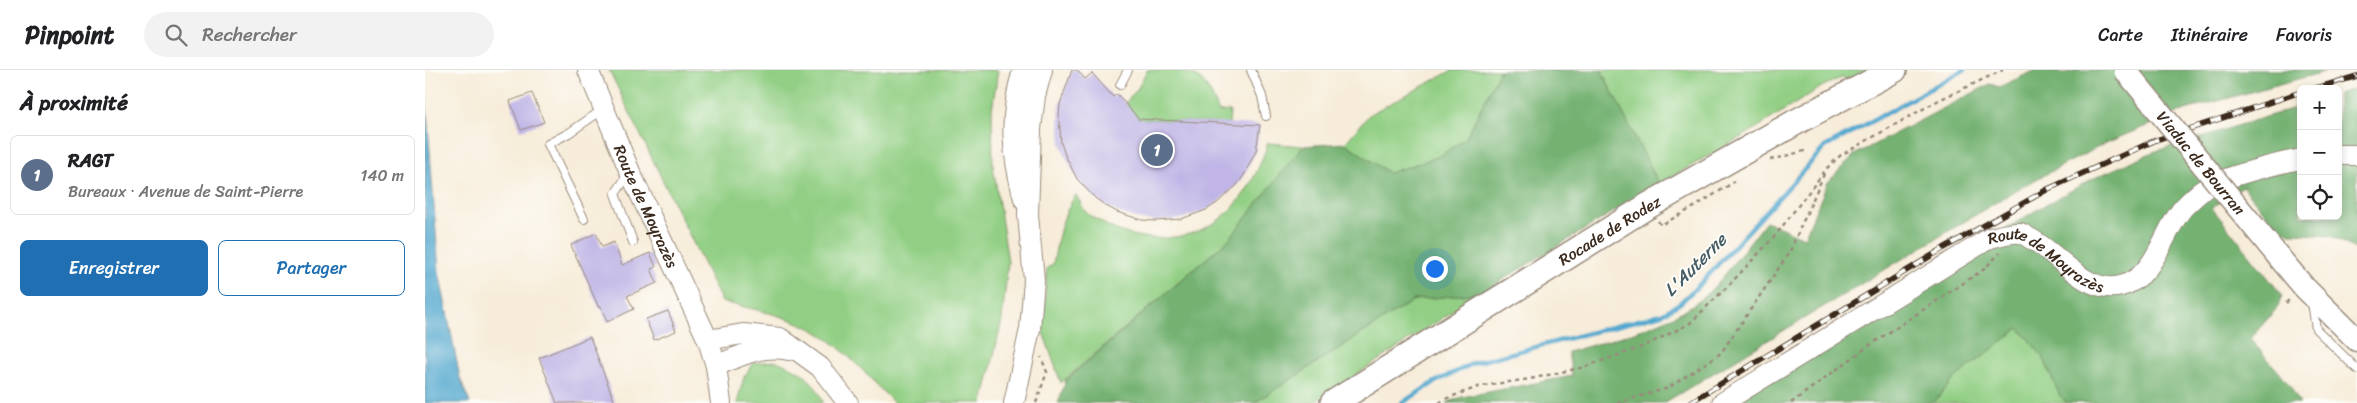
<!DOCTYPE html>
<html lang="fr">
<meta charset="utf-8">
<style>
body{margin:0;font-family:Sriracha,sans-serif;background:#f2f2f2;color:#202124}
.controls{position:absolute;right:15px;top:15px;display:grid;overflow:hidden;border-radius:8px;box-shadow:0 2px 8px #0003}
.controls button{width:45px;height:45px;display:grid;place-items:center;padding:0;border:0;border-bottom:1px solid #e0e0e0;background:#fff;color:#202124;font:25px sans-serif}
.you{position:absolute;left:1009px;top:198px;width:18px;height:18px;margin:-12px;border:4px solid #fff;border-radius:50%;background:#1a73e8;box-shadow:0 0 0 8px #1a73e833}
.badge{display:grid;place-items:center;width:32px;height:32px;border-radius:50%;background:#1f6fb2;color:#fff;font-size:16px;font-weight:700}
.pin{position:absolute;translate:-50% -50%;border:2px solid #fff;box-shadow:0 1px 5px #0006}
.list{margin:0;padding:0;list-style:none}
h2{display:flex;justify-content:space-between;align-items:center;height:65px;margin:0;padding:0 20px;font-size:21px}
h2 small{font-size:16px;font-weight:400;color:#757577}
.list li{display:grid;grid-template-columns:32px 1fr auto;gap:15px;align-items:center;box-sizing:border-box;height:80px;margin:0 10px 10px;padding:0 10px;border:1px solid #e0e0e0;border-radius:8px}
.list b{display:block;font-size:19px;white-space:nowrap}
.list p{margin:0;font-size:16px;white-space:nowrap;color:#757577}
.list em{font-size:16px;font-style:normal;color:#757577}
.actions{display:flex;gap:10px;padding:15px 20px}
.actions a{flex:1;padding:11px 0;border:1px solid #1f6fb2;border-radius:8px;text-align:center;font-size:18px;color:#1f6fb2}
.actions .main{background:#1f6fb2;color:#fff}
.icon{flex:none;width:28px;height:28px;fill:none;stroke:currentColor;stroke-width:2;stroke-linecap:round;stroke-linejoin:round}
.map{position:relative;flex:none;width:1932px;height:333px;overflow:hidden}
header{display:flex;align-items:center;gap:30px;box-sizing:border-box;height:70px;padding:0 25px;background:#fff;border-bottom:1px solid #e0e0e0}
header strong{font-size:24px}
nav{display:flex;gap:28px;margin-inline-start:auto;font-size:18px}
.search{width:350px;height:45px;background:#f2f2f2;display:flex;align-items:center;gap:12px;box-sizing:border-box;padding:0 18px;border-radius:28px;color:#757577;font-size:19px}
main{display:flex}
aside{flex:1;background:#fff}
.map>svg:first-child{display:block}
.green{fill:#92cf84;stroke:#667c51}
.forest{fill:#75b272;stroke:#586e48}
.water{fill:#53a8cf;stroke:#476976}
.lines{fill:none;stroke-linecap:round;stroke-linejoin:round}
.stream{stroke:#53a8cf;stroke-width:4.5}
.building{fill:#c0b5e6}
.service-casing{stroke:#998b7c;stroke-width:10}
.tertiary-casing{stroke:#998b7c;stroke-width:22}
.secondary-casing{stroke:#998b7c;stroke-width:25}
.primary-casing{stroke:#998b7c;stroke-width:28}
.path{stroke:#998b7c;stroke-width:2.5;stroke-dasharray:4 4;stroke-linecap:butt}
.service{stroke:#fff;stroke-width:8}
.tertiary{stroke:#fff;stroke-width:20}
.secondary{stroke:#fff;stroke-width:22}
.primary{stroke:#fff;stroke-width:25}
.rail-casing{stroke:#3b2a1e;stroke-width:5.5}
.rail{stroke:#fdfcf7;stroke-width:4;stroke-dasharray:11;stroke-linecap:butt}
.secondary-bridge-casing{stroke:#998b7c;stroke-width:25;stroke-linecap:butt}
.secondary-bridge{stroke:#fff;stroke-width:22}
.labels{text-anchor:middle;stroke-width:4;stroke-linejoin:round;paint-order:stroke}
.street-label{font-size:16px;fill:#3b2a1e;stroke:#fdfcf7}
.water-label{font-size:18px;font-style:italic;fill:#455c65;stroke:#fdfcf7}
</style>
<header>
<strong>Pinpoint</strong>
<div class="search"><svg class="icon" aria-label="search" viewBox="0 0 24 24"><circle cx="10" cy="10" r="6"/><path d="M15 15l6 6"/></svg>Rechercher</div>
<nav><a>Carte</a><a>Itinéraire</a><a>Favoris</a></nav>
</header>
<main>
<aside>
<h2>À proximité<small></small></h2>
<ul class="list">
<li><span class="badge" style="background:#5c6f8a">1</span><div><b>RAGT</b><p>Bureaux · Avenue de Saint-Pierre</p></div><em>140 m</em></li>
</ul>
<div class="actions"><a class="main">Enregistrer</a><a>Partager</a></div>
</aside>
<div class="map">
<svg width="1932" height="333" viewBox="0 0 1932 333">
<rect width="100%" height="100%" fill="#fdfcf7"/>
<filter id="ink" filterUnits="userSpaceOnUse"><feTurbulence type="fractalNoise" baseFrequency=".02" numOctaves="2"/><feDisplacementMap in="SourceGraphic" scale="10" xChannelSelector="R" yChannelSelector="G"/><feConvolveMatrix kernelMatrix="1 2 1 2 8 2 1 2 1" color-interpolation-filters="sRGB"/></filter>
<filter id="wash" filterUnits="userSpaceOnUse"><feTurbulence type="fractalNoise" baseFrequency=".0096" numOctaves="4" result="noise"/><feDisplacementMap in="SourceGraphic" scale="20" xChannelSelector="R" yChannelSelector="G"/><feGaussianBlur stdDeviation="1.12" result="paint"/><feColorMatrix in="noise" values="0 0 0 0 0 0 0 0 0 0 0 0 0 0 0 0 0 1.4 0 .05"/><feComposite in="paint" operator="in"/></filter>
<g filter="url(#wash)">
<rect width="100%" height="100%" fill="#f7ecd9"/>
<g class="green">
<path d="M184 0H573L567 40 568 95 583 192 577 250 558 333H469C445 309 419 277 389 260 361 245 328 239 297 232Z"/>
<path d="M722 0C767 0 778 0 794 42L805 41 804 54 714 49 700 34 713 18Z"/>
<polygon points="1028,0 1075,0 1041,68 1015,86 964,103 920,73 945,44"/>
<polygon points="1176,0 1444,0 1423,11 1418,7 1398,16 1325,62 1234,114"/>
<path d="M843 73 878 76 804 169 636 313 618 262 622 198 628 194C633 169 636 146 651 125 654 130 657 136 660 141 664 146 671 149 676 152 710 174 762 174 795 149 821 129 833 102 843 73Z"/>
<polygon points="1056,223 888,333 829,333 989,230"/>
<polygon points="1594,258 1618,287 1635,326 1642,333 1508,333 1531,307"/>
<path d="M350 291C373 298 391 310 398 333H312L319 307 329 293Z"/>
</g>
<g class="forest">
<polygon points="1075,0 1176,0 1234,114 1056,223 989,230 829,333 633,333 641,310 804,169 878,76 920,73 964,103 1015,86 1041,68"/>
<path d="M1611 0C1630 0 1634 7 1652 0H1906L1760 40 1683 72 1600 115 1239 333H1021L1037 327 1147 306 1143 282C1185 270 1252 253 1283 223 1304 203 1322 174 1341 151L1379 168 1403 112 1429 85 1565 14 1574 17Z"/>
<polygon points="1932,18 1932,180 1906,166 1855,162 1818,116 1787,138 1857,225 1853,237 1825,269 1861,310 1875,333 1642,333 1635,326 1618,287 1594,258 1531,307 1508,333 1297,333 1618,136 1667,109 1728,82 1876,36 1876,146 1913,146 1913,24"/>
</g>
<polygon class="water" points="0,16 14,202 35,308 45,333 0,333"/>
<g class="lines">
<polyline class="stream" points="977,333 1010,312 1049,293 1237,244 1255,233 1277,212 1400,77 1539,0"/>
</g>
<g id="blocks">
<g class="building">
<polygon points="647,0 652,0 660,9 667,3 688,27 692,24 714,49 835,55 831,81 819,105 812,115 792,133 781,140 756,149 730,151 717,150 692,142 681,136 670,128 652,109 640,85 636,73 634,47 635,34"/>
<polygon points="107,23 119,52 96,60 85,31"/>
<polygon points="171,163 177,177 189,172 197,195 225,183 231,197 226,199 232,213 202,226 209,239 182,252 176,237 174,238 146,175"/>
<polygon points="243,241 251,261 229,270 221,249"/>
<polygon points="165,267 190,333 132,333 114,288"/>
</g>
</g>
</g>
<g filter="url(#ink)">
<use href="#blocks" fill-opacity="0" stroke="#998b7c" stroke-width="1"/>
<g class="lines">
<defs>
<g id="service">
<polyline points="826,0 837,26 841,46"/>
<polyline points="695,15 703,0"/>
<polyline points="204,103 190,124 208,172"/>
<polyline points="159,149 123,74 144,63 177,40"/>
<polyline points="1887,232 1891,259 1932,299"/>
</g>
<g id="tertiary">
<path id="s1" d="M163 0 205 102 283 270 291 296 296 333"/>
<path d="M598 0C584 47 586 81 599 129"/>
<polyline points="1913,85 1932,85"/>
<polyline points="283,270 318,264 355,268 395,297 423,333"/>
<path d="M291 296C314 286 338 274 364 280"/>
<polyline points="589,333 605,259 609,210 603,145 606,59 610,26 617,0"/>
<path id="s2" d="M1297 333 1565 168C1574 166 1585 162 1595 163 1599 164 1604 168 1608 170 1635 185 1661 225 1696 216 1731 207 1737 163 1758 138 1764 132 1771 125 1778 120 1792 108 1855 93 1876 89"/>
</g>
<polyline id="secondary" points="1853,186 1879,217 1932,270"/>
<g id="primary">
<path id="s3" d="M908 333 1221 137 1371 52 1469 0"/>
</g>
</defs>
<use href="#service" class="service-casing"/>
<use href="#tertiary" class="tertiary-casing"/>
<use href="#secondary" class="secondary-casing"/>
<use href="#primary" class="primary-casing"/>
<g class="path">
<polyline points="1345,90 1383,80"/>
<polyline points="1233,151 1236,155 1271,136 1309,112"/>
<polyline points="1861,233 1866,228"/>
<polyline points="611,333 622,302 616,287"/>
<polyline points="1014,333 1020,329 1056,316 1105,309 1159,297 1217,277 1264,254 1304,215 1350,166 1402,98 1416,85 1514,30 1578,0"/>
<polyline points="1192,333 1243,318 1296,283 1364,183 1400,102"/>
<polyline points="1366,333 1442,277 1558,200 1575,183"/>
</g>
<use href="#service" class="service"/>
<use href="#tertiary" class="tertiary"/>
<use href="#secondary" class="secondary"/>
<use href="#primary" class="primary"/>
<defs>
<g id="rail">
<polyline points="1888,19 1932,6"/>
<polyline points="1264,333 1519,178 1623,119 1731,70 1876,22"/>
</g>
</defs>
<use href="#rail" class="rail-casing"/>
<use href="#rail" class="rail"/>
<defs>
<g id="secondary-bridge">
<path id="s4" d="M1700 0 1853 186"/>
</g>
</defs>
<use href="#secondary-bridge" class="secondary-bridge-casing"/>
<use href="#secondary-bridge" class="secondary-bridge"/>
</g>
</g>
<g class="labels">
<g class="street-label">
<text dy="6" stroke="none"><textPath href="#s4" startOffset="120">Viaduc de Bourran</textPath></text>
<text dy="6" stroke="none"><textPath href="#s1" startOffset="148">Route de Moyrazès</textPath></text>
<text dy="6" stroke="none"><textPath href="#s3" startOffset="326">Rocade de Rodez</textPath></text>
<text dy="6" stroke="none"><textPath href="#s2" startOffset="379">Route de Moyrazès</textPath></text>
</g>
<g class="water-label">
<text transform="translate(1270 195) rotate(-45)" y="6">L'Auterne</text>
</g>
</g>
</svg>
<div class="controls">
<button>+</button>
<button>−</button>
<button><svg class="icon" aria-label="locate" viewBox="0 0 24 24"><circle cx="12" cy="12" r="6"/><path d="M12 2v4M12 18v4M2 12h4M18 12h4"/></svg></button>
</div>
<div class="you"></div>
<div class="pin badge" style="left:732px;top:80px;background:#5c6f8a">1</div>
</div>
</main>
